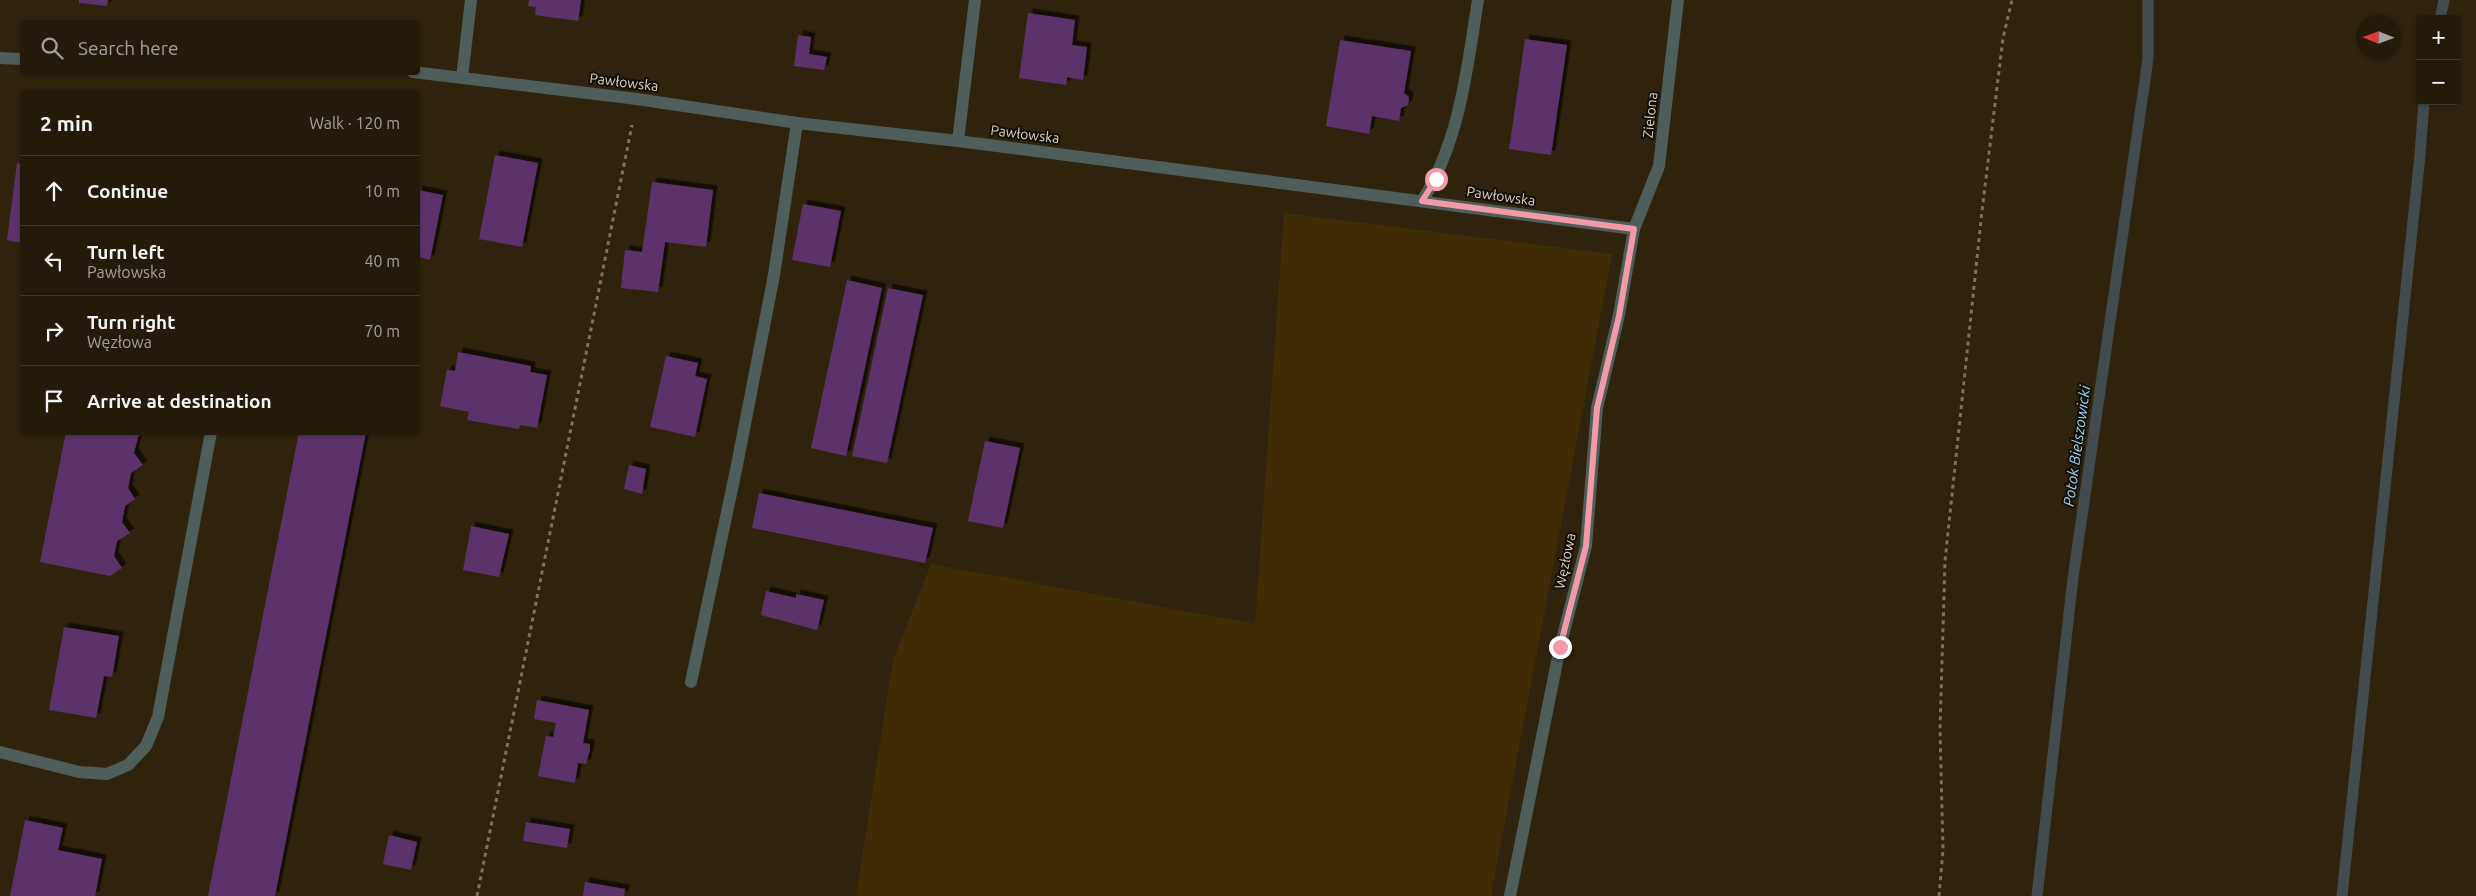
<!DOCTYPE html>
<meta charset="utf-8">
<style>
body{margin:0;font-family:Ubuntu,sans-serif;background:#2c2313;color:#f1f3f6}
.controls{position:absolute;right:15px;top:15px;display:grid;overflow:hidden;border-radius:5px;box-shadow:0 1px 4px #0004}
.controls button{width:45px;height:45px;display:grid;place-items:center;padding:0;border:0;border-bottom:1px solid #41382b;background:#241a0a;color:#f1f3f6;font:25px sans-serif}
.compass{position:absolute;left:2356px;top:15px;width:45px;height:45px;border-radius:50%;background:#241a0a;box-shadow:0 1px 4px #0004;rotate:271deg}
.stop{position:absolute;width:15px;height:15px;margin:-11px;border:4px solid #f39aaa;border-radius:50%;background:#fff}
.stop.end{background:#f39aaa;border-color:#fff;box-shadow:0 1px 5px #0008}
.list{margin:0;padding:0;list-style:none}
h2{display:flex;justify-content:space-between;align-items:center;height:65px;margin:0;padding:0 20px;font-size:21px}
h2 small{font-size:16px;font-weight:400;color:#a3a19c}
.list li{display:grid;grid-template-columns:32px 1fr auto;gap:15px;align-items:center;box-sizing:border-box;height:70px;padding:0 20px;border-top:1px solid #41382b}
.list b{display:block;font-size:19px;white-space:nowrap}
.list p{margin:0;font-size:16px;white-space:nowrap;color:#a3a19c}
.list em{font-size:16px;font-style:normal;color:#a3a19c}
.icon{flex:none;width:28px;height:28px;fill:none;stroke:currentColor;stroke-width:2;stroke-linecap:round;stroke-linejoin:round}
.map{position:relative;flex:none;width:2476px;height:896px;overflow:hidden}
.search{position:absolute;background:#241a0a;box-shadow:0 1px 4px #0004;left:20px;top:20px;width:400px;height:55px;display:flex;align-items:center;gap:12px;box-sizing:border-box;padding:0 18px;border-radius:5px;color:#a3a19c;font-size:19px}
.panel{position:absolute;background:#241a0a;box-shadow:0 1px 4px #0004;left:20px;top:90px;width:400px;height:345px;border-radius:5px}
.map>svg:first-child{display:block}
.green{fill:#3f2c05}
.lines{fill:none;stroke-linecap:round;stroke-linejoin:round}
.stream{stroke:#424b50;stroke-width:11}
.building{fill:#5b326b;filter:url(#shadow)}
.path{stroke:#7d7260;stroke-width:3;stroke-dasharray:4 4;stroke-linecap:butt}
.minor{stroke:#505e5b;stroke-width:12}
.route{stroke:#f39aaa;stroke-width:6}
.labels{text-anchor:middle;stroke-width:4;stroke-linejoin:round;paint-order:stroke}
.street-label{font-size:14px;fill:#dcd3c6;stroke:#130e05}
.water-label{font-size:15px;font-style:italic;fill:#9ad9fc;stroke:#130e05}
</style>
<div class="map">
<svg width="2476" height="896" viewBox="0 0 2476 896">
<defs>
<filter id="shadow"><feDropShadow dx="4.5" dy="-4.5" stdDeviation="0" flood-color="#0009"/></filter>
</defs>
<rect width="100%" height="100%" fill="#30230d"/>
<polygon class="green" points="1284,213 1612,254 1491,896 856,896 893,660 931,564 1255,624"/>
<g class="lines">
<g class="stream">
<polyline points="2440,19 2444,0"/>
<polyline points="2037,896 2073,578 2148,59 2148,0"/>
<polyline points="2342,896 2420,155 2424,101"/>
</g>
</g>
<g class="building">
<polygon points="79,0 108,0 107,6 79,3"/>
<polygon points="529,0 581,0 578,21 535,15 536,7 528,6"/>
<polygon points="1028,13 1075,20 1072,45 1087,47 1083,80 1067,77 1066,85 1019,78"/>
<polygon points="798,35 811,37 809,54 827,57 824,70 794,66"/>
<polygon points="1525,39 1567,45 1551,155 1509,149"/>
<polygon points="1340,40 1411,51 1404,93 1409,97 1408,105 1401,108 1399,121 1372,116 1369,134 1326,126"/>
<polygon points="495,155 538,163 522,247 479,239"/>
<polygon points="17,163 22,164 22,243 7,240"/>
<polygon points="652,182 713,190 706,247 665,242 658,292 621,288 625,250 642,252"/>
<polygon points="418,190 443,195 430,260 418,257"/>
<polygon points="803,204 841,211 830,267 792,260"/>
<polygon points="847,280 882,288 846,456 811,448"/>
<polygon points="888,288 923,295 887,463 852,456"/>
<polygon points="458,352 531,366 530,372 547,375 537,428 520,425 519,429 467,420 469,412 440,406 447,370 455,371"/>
<polygon points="666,356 698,363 695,376 707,379 695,437 650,427"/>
<polygon points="66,432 143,432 138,437 134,453 143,465 131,473 128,488 135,499 125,506 122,522 130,533 117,541 114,556 122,568 110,576 40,562"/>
<polygon points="299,432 366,432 275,896 208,896"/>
<polygon points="985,441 1020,448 1003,528 968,521"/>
<polygon points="629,465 646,469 642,494 624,489"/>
<polygon points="759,493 933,528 925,563 752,528"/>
<polygon points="471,526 509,534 499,577 463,570"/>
<polygon points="766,591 796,598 796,594 824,600 817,630 761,615"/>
<polygon points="64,627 119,636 112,677 104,676 96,718 49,710"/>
<polygon points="537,700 589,710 583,743 590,744 590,750 586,764 578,763 575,783 538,776 546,736 553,737 556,723 534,719"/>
<polygon points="25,820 63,828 58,850 102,859 95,896 10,896"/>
<polygon points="526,822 570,829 567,848 523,841"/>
<polygon points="389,835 417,842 411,870 383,864"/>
<polygon points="585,882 625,889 624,896 583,896"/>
</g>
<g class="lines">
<g class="path">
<polyline points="477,896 632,125"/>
<polyline points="1939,896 1943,850 1940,729 1945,561 1982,211 2003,38 2012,0"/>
</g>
<g class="minor">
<polyline points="0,58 22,59"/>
<polyline points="413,72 637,99 797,123 958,141 1634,229"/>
<polyline points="462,78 471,0"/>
<polyline points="958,141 975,0"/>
<path d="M1422 201C1460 140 1467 69 1478 0"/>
<polyline points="691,682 736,470 774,275 797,123"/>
<polyline points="0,752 79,772 107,774 128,765 146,746 158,717 211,432"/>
<polyline points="1510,896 1560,647 1586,546 1597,408 1619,315 1634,229 1659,166 1678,0"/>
</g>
</g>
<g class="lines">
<polyline class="route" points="1436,179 1422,201 1634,229 1619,316 1597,408 1586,546 1560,647"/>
</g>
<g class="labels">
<g class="street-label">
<text transform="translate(624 82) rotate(7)" y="5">Pawłowska</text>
<text transform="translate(1650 115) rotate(-84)" y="5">Zielona</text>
<text transform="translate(1025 134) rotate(7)" y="5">Pawłowska</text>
<text transform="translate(1501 196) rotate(8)" y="5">Pawłowska</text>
<text transform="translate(1565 561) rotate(-78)" y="5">Węzłowa</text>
</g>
<g class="water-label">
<text transform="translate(2077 446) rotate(-82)" y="5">Potok Bielszowicki</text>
</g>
</g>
</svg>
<div class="controls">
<button>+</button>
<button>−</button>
</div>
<svg class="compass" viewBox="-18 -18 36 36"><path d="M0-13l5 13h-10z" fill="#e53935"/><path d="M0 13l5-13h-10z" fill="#a3a19c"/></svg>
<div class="stop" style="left:1436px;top:179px"></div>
<div class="stop end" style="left:1560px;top:647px"></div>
<div class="search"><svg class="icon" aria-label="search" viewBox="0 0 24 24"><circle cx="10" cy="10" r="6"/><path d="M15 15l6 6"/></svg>Search here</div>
<section class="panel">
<h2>2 min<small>Walk · 120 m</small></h2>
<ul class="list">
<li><svg class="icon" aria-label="ahead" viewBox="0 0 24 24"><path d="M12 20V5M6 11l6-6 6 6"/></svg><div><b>Continue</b></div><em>10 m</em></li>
<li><svg class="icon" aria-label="left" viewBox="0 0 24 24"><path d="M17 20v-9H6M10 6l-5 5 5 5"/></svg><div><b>Turn left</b><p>Pawłowska</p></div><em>40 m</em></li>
<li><svg class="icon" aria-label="right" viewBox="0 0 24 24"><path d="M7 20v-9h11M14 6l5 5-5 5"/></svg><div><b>Turn right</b><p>Węzłowa</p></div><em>70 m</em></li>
<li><svg class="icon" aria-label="arrive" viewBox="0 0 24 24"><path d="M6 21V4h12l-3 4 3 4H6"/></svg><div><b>Arrive at destination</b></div></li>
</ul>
</section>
</div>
